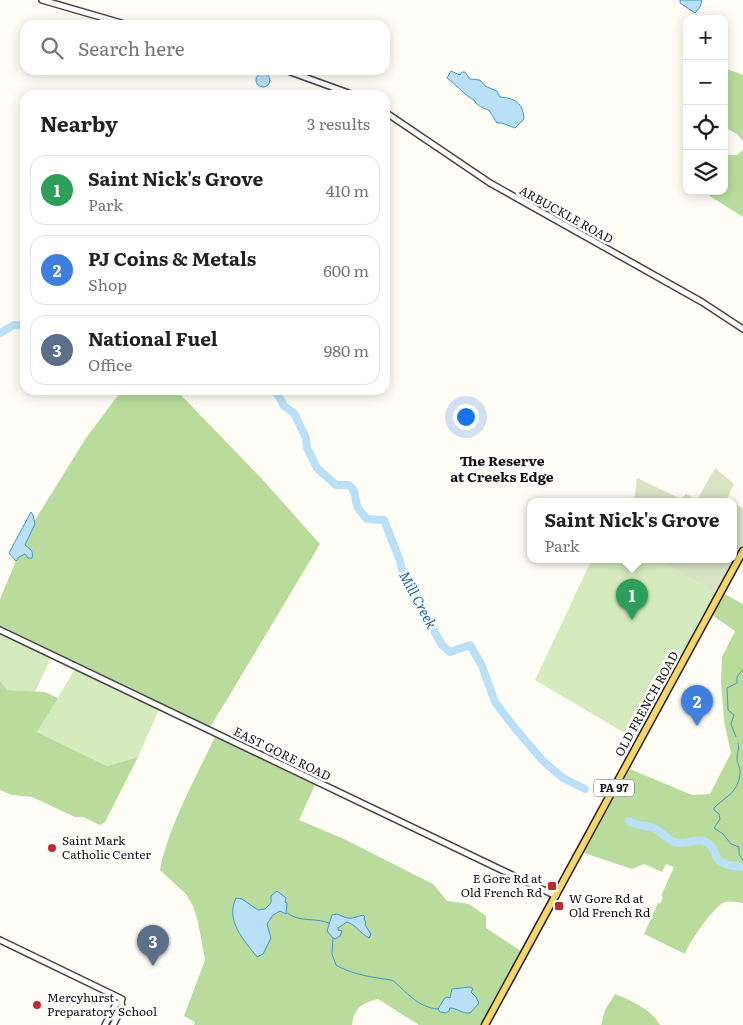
<!DOCTYPE html>
<meta charset="utf-8">
<style>
body{margin:0;font-family:Literata,serif;background:#f6f6f6;color:#202124}
.controls{position:absolute;right:15px;top:15px;display:grid;overflow:hidden;border-radius:10px;box-shadow:0 2px 12px #0003}
.controls button{width:45px;height:45px;display:grid;place-items:center;padding:0;border:0;border-bottom:1px solid #e0e0e0;background:#fff;color:#202124;font:25px sans-serif}
.you{position:absolute;left:465px;top:416px;width:18px;height:18px;margin:-12px;border:4px solid #fff;border-radius:50%;background:#1a73e8;box-shadow:0 0 0 8px #1a73e833}
.badge{display:grid;place-items:center;width:32px;height:32px;border-radius:50%;background:#c4262e;color:#fff;font-size:16px;font-weight:700}
.pin{position:absolute;translate:-50% -41px;filter:drop-shadow(0 1px 2px #0008)}
.pin::after{content:'';position:absolute;top:26px;width:18px;height:15px;background:inherit;clip-path:polygon(0 0,100% 0,50% 100%)}
.popup{position:absolute;left:527px;top:498px;width:210px;height:65px;box-sizing:border-box;display:grid;place-content:center;border-radius:10px;background:#fff;filter:drop-shadow(0 1px 4px #0005);font-size:16px;white-space:nowrap;color:#757577}
.popup b{font-size:19px;color:#202124}
.popup::after{content:'';position:absolute;left:50%;top:100%;margin-left:-10px;border:10px solid transparent;border-top-color:#fff}
.list{margin:0;padding:0;list-style:none}
h2{display:flex;justify-content:space-between;align-items:center;height:65px;margin:0;padding:0 20px;font-size:21px}
h2 small{font-size:16px;font-weight:400;color:#757577}
.list li{display:grid;grid-template-columns:32px 1fr auto;gap:15px;align-items:center;box-sizing:border-box;height:70px;margin:0 10px 10px;padding:0 10px;border:1px solid #e0e0e0;border-radius:15px}
.list b{display:block;font-size:19px;white-space:nowrap}
.list p{margin:0;font-size:16px;white-space:nowrap;color:#757577}
.list em{font-size:16px;font-style:normal;color:#757577}
.icon{flex:none;width:28px;height:28px;fill:none;stroke:currentColor;stroke-width:2;stroke-linecap:round;stroke-linejoin:round}
.map{position:relative;flex:none;width:743px;height:1025px;overflow:hidden}
.search{position:absolute;background:#fff;box-shadow:0 2px 12px #0003;left:20px;top:20px;width:370px;height:55px;display:flex;align-items:center;gap:12px;box-sizing:border-box;padding:0 18px;border-radius:15px;color:#757577;font-size:19px}
.panel{position:absolute;background:#fff;box-shadow:0 2px 12px #0003;left:20px;top:90px;width:370px;height:305px;border-radius:15px}
.map>svg:first-child{display:block}
.green{fill:#d5ebbd}
.forest{fill:#b9dc9c}
.cemetery{fill:#d9e3c4}
.water{fill:#b9e0f7;stroke:#3f96cf}
.lines{fill:none;stroke-linecap:round;stroke-linejoin:round}
.stream{stroke:#3f96cf;stroke-width:1}
.river{stroke:#b9e0f7;stroke-width:8}
.minor-casing{stroke:#444;stroke-width:8}
.major-casing{stroke:#222;stroke-width:9}
.minor{stroke:#fff;stroke-width:5}
.major{stroke:#f9d66b;stroke-width:6}
.poi-dot{fill:#c4262e;stroke:#fff;stroke-width:2}
.labels{text-anchor:middle;stroke-width:5;stroke-linejoin:round;paint-order:stroke}
.shield{fill:#fff;stroke:#585858;stroke-width:1}
.shield-label{font-size:11px;font-weight:bold;fill:#111}
.street-label{font-size:12px;fill:#111;stroke:#fff}
.poi-label{font-size:12px;fill:#111;stroke:#fff;text-anchor:start}
.neighbourhood-label{font-size:14px;font-weight:bold;fill:#111;stroke:#fff}
.water-label{font-size:14px;font-style:italic;fill:#1768a6;stroke:#fff}
</style>
<div class="map">
<svg width="743" height="1025" viewBox="0 0 743 1025">
<rect width="100%" height="100%" fill="#fffdf5"/>
<g class="green">
<polygon points="592,559 655,559 716,593 639,736 628,735 535,680"/>
<polygon points="0,634 51,658 35,692 7,690 0,681"/>
<polygon points="75,669 159,710 138,757 107,766 37,732"/>
</g>
<g class="forest">
<polygon points="724,68 743,75 743,141 737,134 724,127"/>
<polygon points="743,150 743,217 702,191 724,191 724,155 737,155"/>
<path d="M122 390H176L262 479 320 544 225 703 209 728 0 628V599L16 561 19 557 25 554C24 538 33 534 35 520L86 438Z"/>
<path d="M723 593 743 604V903C736 902 730 900 723 903 713 908 688 944 685 954L644 934 658 903 660 904 663 897 661 896 674 867 666 864 662 872 644 864 632 869 584 853 630 769 692 795 710 794 731 753 724 721 721 681 722 657 735 631 712 615Z"/>
<polygon points="0,681 7,690 45,692 58,698 37,732 107,766 138,757 105,822 100,825 83,817 75,817 32,797 12,795 0,790"/>
<path d="M215 737 315 785 299 820 342 838 433 884 447 901 469 904 486 916V928L521 951 482 1025H419L378 999C362 1003 354 1008 352 1025H194L195 1022 184 1016 205 960 198 922 193 906 186 894 160 870C168 827 196 777 215 737Z"/>
<path d="M615 994C632 1001 651 1009 660 1025H601L605 1010Z"/>
</g>
<g class="cemetery">
<polygon points="715,468 734,484 727,499 731,501 634,501 637,478 681,499 686,494 697,500"/>
<polygon points="733,503 743,508 743,544 716,593 655,559 733,559"/>
</g>
<g class="water">
<polygon points="680,0 702,0 700,7 695,13 680,3"/>
<path d="M451 71 460 75 462 72H465L470 79 480 80 485 86 497 91 500 97C515 98 523 103 524 119L515 128 502 123H497L489 110C484 109 476 105 474 100 464 95 457 85 447 78Z"/>
<circle cx="263" cy="80" r="7"/>
<path d="M31 512 33 515 35 524 25 545C30 549 34 551 32 558H28L25 554 19 557 16 561 9 553Z"/>
<path d="M277 891 286 898 285 902 287 903 286 914 280 911 273 915 267 924 271 938 263 954 257 957C244 940 225 921 236 898L242 899 258 910 265 909 271 903V896Z"/>
<path d="M337 914C351 920 349 919 363 915L365 917 364 919 366 922 365 925 371 934 369 938C361 934 355 924 347 922L338 928V930L342 931 340 936 335 939 332 937 327 931 332 915Z"/>
<path d="M470 987 473 989 471 992 476 997 479 1003 470 1013C462 1014 457 1008 450 1008L449 1011 446 1013 440 1012 438 1009 444 999 447 997 450 998 452 989Z"/>
</g>
<g class="lines">
<g class="stream">
<polyline points="736,737 731,724 734,715 728,710 727,688 737,683 737,677 743,669"/>
<path d="M738 743C740 749 737 752 737 758 737 764 741 768 740 774 738 793 726 796 714 808V810L719 814 720 819 714 828 723 834 731 844 739 847V854L743 860"/>
<path d="M287 913C300 923 314 917 329 923"/>
<path d="M333 938 332 954 336 965C350 974 375 978 392 980 406 991 418 1008 438 1009"/>
</g>
<g class="river">
<polyline points="0,333 14,325 25,325"/>
<path d="M274 390 281 400 284 406 294 413 306 438 307 448 317 468 336 485H349C357 492 354 496 357 505 358 510 364 515 367 519L384 520 400 561 403 574 420 600 429 622 442 645 450 652 470 645 482 666 495 702 514 727 543 761 563 778 585 789"/>
<path d="M629 821C638 827 647 824 655 829 664 833 668 842 679 843 690 844 699 836 709 844 714 847 715 856 719 861L728 865 743 867"/>
</g>
<defs>
<g id="minor">
<polyline points="42,0 128,25"/>
<polyline points="285,70 354,95"/>
<polyline points="385,112 490,183 702,302 743,329"/>
<polyline points="0,630 556,896"/>
<polyline points="0,940 122,999 121,1002 116,1004 105,1025"/>
<polyline points="113,1025 122,1008 121,1002"/>
</g>
<polyline id="major" points="485,1025 743,551"/>
</defs>
<use href="#minor" class="minor-casing"/>
<use href="#major" class="major-casing"/>
<use href="#minor" class="minor"/>
<use href="#major" class="major"/>
</g>
<g class="poi-dot">
<circle cx="52" cy="848" r="5"/>
<rect x="547" y="881" width="10" height="10" rx="2.5"/>
<rect x="554" y="901" width="10" height="10" rx="2.5"/>
<circle cx="37" cy="1005" r="5"/>
</g>
<g class="labels">
<rect class="shield" x="594" y="779.5" width="40" height="17" rx="4"/>
<g class="shield-label">
<text x="614" y="792">PA 97</text>
</g>
<g class="street-label">
<text transform="translate(566 215) rotate(29)" y="4">ARBUCKLE ROAD</text>
<text transform="translate(647 704) rotate(-61)" y="4">OLD FRENCH ROAD</text>
<text transform="translate(282 754) rotate(26)" y="4">EAST GORE ROAD</text>
</g>
<g class="poi-label">
<text x="62" y="845">Saint Mark<tspan x="62" dy="14">Catholic Center</tspan></text>
<text x="542" y="883" text-anchor="end">E Gore Rd at<tspan x="542" dy="14">Old French Rd</tspan></text>
<text x="569" y="903">W Gore Rd at<tspan x="569" dy="14">Old French Rd</tspan></text>
<text x="47" y="1002">Mercyhurst<tspan x="47" dy="14">Preparatory School</tspan></text>
</g>
<g class="neighbourhood-label">
<text x="502" y="466">The Reserve<tspan x="502" dy="16">at Creeks Edge</tspan></text>
</g>
<g class="water-label">
<text transform="translate(418 600) rotate(62)" y="5">Mill Creek</text>
</g>
</g>
</svg>
<div class="controls">
<button>+</button>
<button>−</button>
<button><svg class="icon" aria-label="locate" viewBox="0 0 24 24"><circle cx="12" cy="12" r="6"/><path d="M12 2v4M12 18v4M2 12h4M18 12h4"/></svg></button>
<button><svg class="icon" aria-label="layers" viewBox="0 0 24 24"><path d="M12 4l9 5-9 5-9-5zM3 14l9 5 9-5"/></svg></button>
</div>
<div class="you"></div>
<div class="pin badge" style="left:632px;top:620px;background:#2e9e5b">1</div>
<div class="popup"><b>Saint Nick's Grove</b>Park</div>
<div class="pin badge" style="left:697px;top:726px;background:#3f7fe0">2</div>
<div class="pin badge" style="left:153px;top:966px;background:#5c6f8a">3</div>
<div class="search"><svg class="icon" aria-label="search" viewBox="0 0 24 24"><circle cx="10" cy="10" r="6"/><path d="M15 15l6 6"/></svg>Search here</div>
<section class="panel">
<h2>Nearby<small>3 results</small></h2>
<ul class="list">
<li><span class="badge" style="background:#2e9e5b">1</span><div><b>Saint Nick's Grove</b><p>Park</p></div><em>410 m</em></li>
<li><span class="badge" style="background:#3f7fe0">2</span><div><b>PJ Coins &amp; Metals</b><p>Shop</p></div><em>600 m</em></li>
<li><span class="badge" style="background:#5c6f8a">3</span><div><b>National Fuel</b><p>Office</p></div><em>980 m</em></li>
</ul>
</section>
</div>
